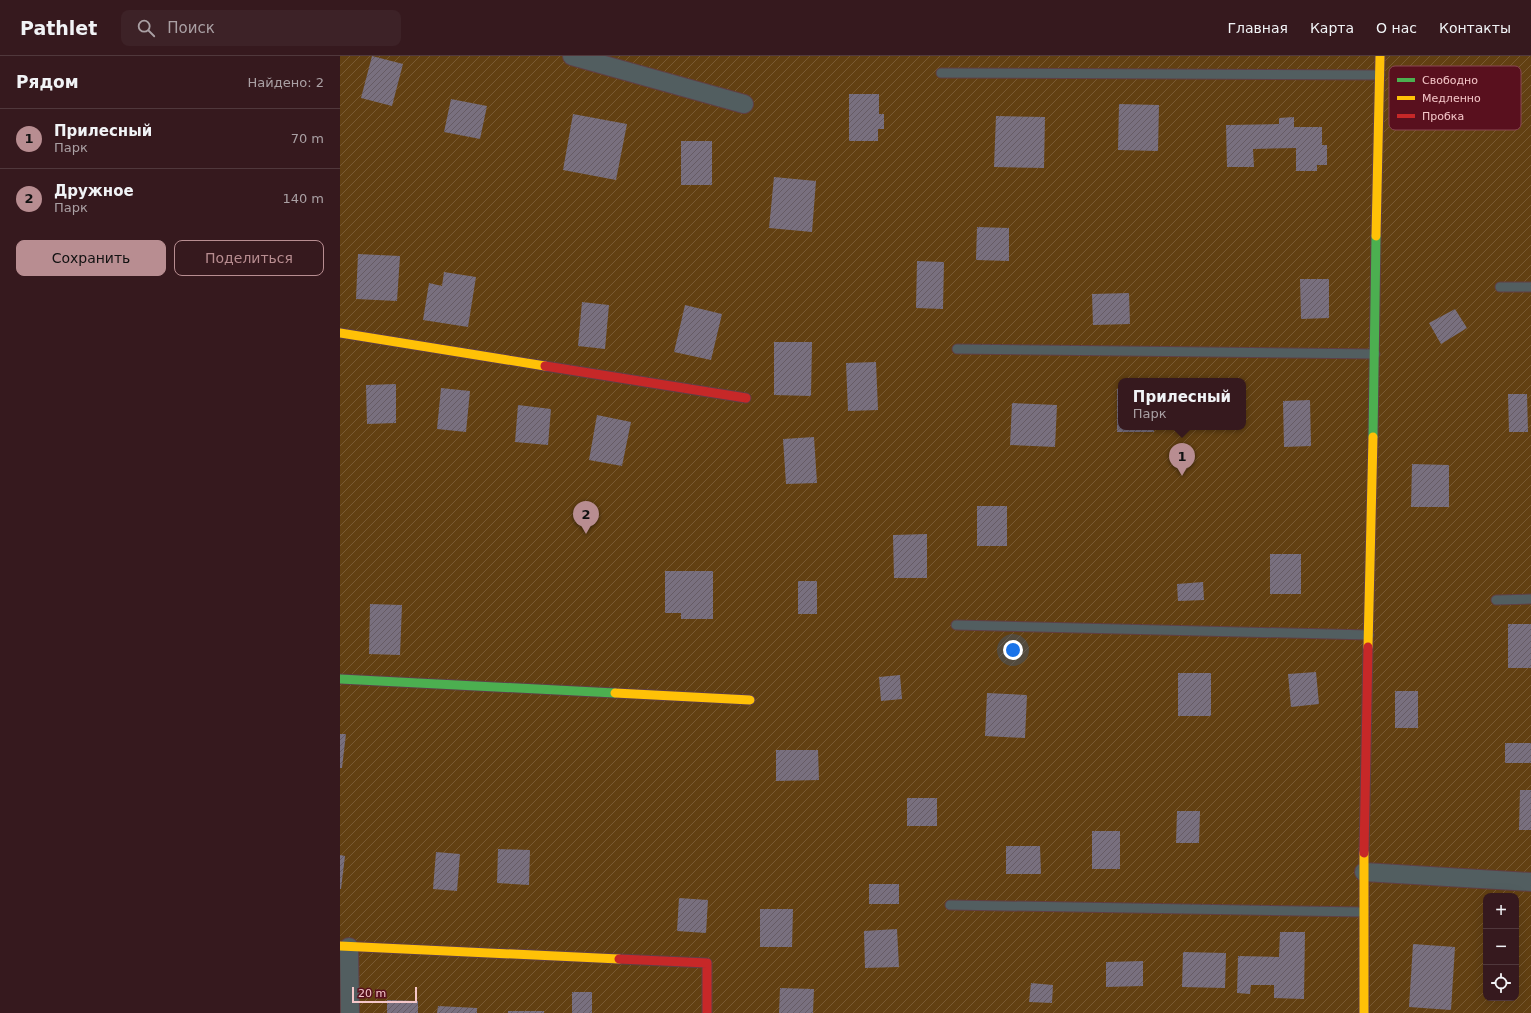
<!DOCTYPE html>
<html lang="ru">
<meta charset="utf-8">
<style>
body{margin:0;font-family:"DejaVu Sans",sans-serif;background:#3d2227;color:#f1f3f6}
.controls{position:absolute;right:12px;bottom:12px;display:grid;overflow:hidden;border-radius:8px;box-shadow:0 4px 16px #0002}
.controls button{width:36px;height:36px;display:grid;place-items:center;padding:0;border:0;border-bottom:1px solid #50383c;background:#36191e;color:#f1f3f6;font:20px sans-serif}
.scale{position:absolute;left:12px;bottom:10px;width:65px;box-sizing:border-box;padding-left:4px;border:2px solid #f5c7c9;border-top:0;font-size:11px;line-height:14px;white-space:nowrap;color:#f5c7c9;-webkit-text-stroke:3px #59101e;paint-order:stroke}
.you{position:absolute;left:673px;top:594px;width:14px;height:14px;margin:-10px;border:3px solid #fff;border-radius:50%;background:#1a73e8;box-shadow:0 0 0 6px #1a73e833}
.badge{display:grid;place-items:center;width:26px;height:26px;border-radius:50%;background:#b88d91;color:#111;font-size:13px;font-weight:700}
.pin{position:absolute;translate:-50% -33px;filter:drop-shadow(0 1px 2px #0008)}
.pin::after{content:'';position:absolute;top:21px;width:14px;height:12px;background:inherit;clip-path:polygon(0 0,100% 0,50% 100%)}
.popup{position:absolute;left:778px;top:322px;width:128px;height:52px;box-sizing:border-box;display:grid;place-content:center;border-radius:8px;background:#36191e;filter:drop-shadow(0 1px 3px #0005);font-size:13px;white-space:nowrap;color:#aaa0a4}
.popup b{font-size:15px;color:#f1f3f6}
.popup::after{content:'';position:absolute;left:50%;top:100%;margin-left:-8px;border:8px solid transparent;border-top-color:#36191e}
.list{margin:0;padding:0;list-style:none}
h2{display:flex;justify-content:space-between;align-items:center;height:52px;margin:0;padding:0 16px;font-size:17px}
h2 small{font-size:13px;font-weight:400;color:#aaa0a4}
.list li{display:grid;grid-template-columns:26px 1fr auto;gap:12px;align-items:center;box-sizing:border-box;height:60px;padding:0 16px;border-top:1px solid #50383c}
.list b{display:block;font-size:15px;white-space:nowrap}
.list p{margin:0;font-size:13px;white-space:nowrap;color:#aaa0a4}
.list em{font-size:13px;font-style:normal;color:#aaa0a4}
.actions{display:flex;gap:8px;padding:12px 16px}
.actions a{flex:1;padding:9px 0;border:1px solid #b88d91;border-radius:8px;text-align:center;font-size:14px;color:#b88d91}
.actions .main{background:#b88d91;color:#111}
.icon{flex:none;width:22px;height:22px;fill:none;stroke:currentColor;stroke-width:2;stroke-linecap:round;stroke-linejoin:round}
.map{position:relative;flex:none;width:1191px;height:957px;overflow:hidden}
header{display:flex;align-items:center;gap:24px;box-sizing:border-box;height:56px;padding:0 20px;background:#36191e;border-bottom:1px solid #50383c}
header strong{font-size:19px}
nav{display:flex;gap:22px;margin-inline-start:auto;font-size:14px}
.search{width:280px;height:36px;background:#3d2227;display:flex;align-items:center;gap:10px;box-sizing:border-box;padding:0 14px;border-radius:8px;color:#aaa0a4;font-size:15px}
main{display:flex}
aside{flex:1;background:#36191e}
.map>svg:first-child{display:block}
.garden{fill:url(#garden-furrows);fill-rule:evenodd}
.building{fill:url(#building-hatch)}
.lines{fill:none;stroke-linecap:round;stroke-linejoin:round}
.lane-casing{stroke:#603f44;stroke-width:11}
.street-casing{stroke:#603f44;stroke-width:20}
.fast-casing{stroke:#603f44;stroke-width:11}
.slow-casing{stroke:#603f44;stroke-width:11}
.jam-casing{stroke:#603f44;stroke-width:11}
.lane{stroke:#525e60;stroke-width:9}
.street{stroke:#525e60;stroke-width:18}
.fast{stroke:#4caf50;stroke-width:9}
.slow{stroke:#ffc107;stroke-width:9}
.jam{stroke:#c62828;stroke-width:9}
.key{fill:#59101e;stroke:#884751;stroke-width:1}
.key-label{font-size:11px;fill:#f5c7c9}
</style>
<header>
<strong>Pathlet</strong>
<div class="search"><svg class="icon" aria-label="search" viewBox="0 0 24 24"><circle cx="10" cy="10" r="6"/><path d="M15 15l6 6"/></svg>Поиск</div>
<nav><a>Главная</a><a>Карта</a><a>О нас</a><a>Контакты</a></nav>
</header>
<main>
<aside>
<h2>Рядом<small>Найдено: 2</small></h2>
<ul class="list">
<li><span class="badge">1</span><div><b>Прилесный</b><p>Парк</p></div><em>70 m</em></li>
<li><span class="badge">2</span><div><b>Дружное</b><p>Парк</p></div><em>140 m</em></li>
</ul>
<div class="actions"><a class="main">Сохранить</a><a>Поделиться</a></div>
</aside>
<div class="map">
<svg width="1191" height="957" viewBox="0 0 1191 957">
<defs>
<pattern id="garden-furrows" width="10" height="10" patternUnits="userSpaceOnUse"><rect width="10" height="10" fill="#624012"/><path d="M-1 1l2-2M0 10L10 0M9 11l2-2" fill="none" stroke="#795a33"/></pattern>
<pattern id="building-hatch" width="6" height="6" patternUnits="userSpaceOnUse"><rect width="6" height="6" fill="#79707f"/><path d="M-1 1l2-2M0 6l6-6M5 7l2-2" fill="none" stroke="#665b64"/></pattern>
</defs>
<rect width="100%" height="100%" fill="#482128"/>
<path class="garden" d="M0 0H1191V957H0ZM781 325H903V371H781ZM1146 840H1176V942H1146Z"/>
<g class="building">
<polygon points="32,0 63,8 52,50 21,42"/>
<polygon points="509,38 539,38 539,58 544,58 544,73 538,73 538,85 509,85"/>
<polygon points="111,43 147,50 140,83 104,76"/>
<polygon points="779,48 819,49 818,95 778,94"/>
<polygon points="233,58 287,68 276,124 223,114"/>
<polygon points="656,60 705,61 704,112 654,111"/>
<polygon points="954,61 954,71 982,71 982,89 987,89 987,109 977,109 977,115 956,115 956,92 913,93 914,111 887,111 886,69 939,68 939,62"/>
<rect x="341" y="85" width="31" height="44"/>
<polygon points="434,121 476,125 472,176 429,172"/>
<polygon points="637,171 669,172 669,205 636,204"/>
<polygon points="18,198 60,200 57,245 16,243"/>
<polygon points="577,205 604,206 603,253 576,252"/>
<polygon points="104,216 136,221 128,271 83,264 89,227 102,230"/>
<polygon points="960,223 989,223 989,262 961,263"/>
<polygon points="789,237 790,268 753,269 752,238"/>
<polygon points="242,246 269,249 265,293 238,290"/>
<polygon points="345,249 382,258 371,304 334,296"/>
<polygon points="1115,253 1127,272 1101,288 1089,267"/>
<polygon points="434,286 472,286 471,340 434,339"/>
<polygon points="536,306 538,354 508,355 506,307"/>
<polygon points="56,328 56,367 27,368 26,329"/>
<polygon points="101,332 130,335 126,376 97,373"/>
<polygon points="777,333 781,333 781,371 814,371 814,376 777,376"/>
<polygon points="1168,338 1187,338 1188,376 1169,376"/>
<polygon points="970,344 971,390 944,391 943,345"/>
<polygon points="672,347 717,349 715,391 670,389"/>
<polygon points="178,349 211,353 208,389 175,386"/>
<polygon points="257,359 291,366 282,410 249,404"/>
<polygon points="474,381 477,427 446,428 443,383"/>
<polygon points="1072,408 1109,409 1109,451 1071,451"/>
<rect x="637" y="450" width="30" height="40"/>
<polygon points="587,478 587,522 554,522 553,479"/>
<rect x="930" y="498" width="31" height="40"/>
<polygon points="325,515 373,515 373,563 341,563 341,557 325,557"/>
<rect x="458" y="525" width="19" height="33"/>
<polygon points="863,526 864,544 838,545 837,528"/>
<polygon points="30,548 62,549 60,599 29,598"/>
<rect x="1168" y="568" width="23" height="44"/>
<polygon points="976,616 979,648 951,651 948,618"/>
<rect x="838" y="617" width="33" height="43"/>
<polygon points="560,619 562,643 541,645 539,621"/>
<rect x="1055" y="635" width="23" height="37"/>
<polygon points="647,637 687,639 685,682 645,680"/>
<polygon points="0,678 6,678 2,712 0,712"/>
<rect x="1165" y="687" width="26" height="20"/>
<polygon points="436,694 478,694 479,724 436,725"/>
<polygon points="1180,734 1191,734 1191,774 1179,774"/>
<rect x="567" y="742" width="30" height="28"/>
<polygon points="837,755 860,755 859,787 836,787"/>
<rect x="752" y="775" width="28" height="38"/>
<polygon points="666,790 700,790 701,818 666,818"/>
<polygon points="158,793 190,794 189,829 157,827"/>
<polygon points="96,796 120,798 117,835 93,833"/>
<polygon points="0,799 5,800 1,833 0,833"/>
<rect x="529" y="828" width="30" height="20"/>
<polygon points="339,842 368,844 366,877 337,875"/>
<polygon points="420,853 453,853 452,891 420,891"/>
<polygon points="557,873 559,911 525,912 524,875"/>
<polygon points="940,876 965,876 964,943 934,942 934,929 911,929 910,938 897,937 898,900 939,901"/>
<polygon points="1073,888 1115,891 1111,954 1069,951"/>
<polygon points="843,896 886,897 885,932 842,931"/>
<polygon points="803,905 803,930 766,931 766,906"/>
<polygon points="691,927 713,929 712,947 689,946"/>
<polygon points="440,932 474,933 473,957 439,957"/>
<rect x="232" y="936" width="20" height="21"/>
<polygon points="47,944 78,945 78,957 47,957"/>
<polygon points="98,950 137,952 137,957 97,957"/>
<rect x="168" y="955" width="36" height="2"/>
</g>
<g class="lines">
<defs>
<g id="lane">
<polyline points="601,17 1040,19"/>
<polyline points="1160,231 1191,231"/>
<polyline points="617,293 1035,298"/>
<polyline points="1156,544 1191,543"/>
<polyline points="616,569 1029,579"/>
<polyline points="610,849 1024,856"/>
</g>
<g id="street">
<polyline points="232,0 404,48"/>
<polyline points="1024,816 1191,826"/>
<polyline points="9,891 10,957"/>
</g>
<g id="fast">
<polyline points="1033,381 1036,180"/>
<polyline points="0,623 275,637"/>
</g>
<g id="slow">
<polyline points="1036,180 1040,0"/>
<polyline points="0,277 205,310"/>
<polyline points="1028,591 1033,381"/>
<polyline points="275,637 410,644"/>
<polyline points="0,890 279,903"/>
<polyline points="1024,957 1024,797"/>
</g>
<g id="jam">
<polyline points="205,310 406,342"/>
<polyline points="1024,797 1028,591"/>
<polyline points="279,903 367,907 367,957"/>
</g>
</defs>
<use href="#lane" class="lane-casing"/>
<use href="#street" class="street-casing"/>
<use href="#fast" class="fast-casing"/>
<use href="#slow" class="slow-casing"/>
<use href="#jam" class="jam-casing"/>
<use href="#lane" class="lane"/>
<use href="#street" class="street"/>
<use href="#fast" class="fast"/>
<use href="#slow" class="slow"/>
<use href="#jam" class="jam"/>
</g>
<rect x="1049" y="10" width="132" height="64" rx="6" class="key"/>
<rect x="1057" y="22" width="18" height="4" fill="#4caf50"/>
<rect x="1057" y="40" width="18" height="4" fill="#ffc107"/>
<rect x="1057" y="58" width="18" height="4" fill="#c62828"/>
<g class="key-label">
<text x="1082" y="28">Свободно</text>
<text x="1082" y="46">Медленно</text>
<text x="1082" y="64">Пробка</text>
</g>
</svg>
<div class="controls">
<button>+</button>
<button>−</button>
<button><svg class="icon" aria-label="locate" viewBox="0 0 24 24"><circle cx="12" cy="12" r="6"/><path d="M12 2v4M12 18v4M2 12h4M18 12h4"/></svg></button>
</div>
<div class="scale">20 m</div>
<div class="you"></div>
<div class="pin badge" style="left:842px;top:420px">1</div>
<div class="popup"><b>Прилесный</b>Парк</div>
<div class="pin badge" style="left:246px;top:478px">2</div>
</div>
</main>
